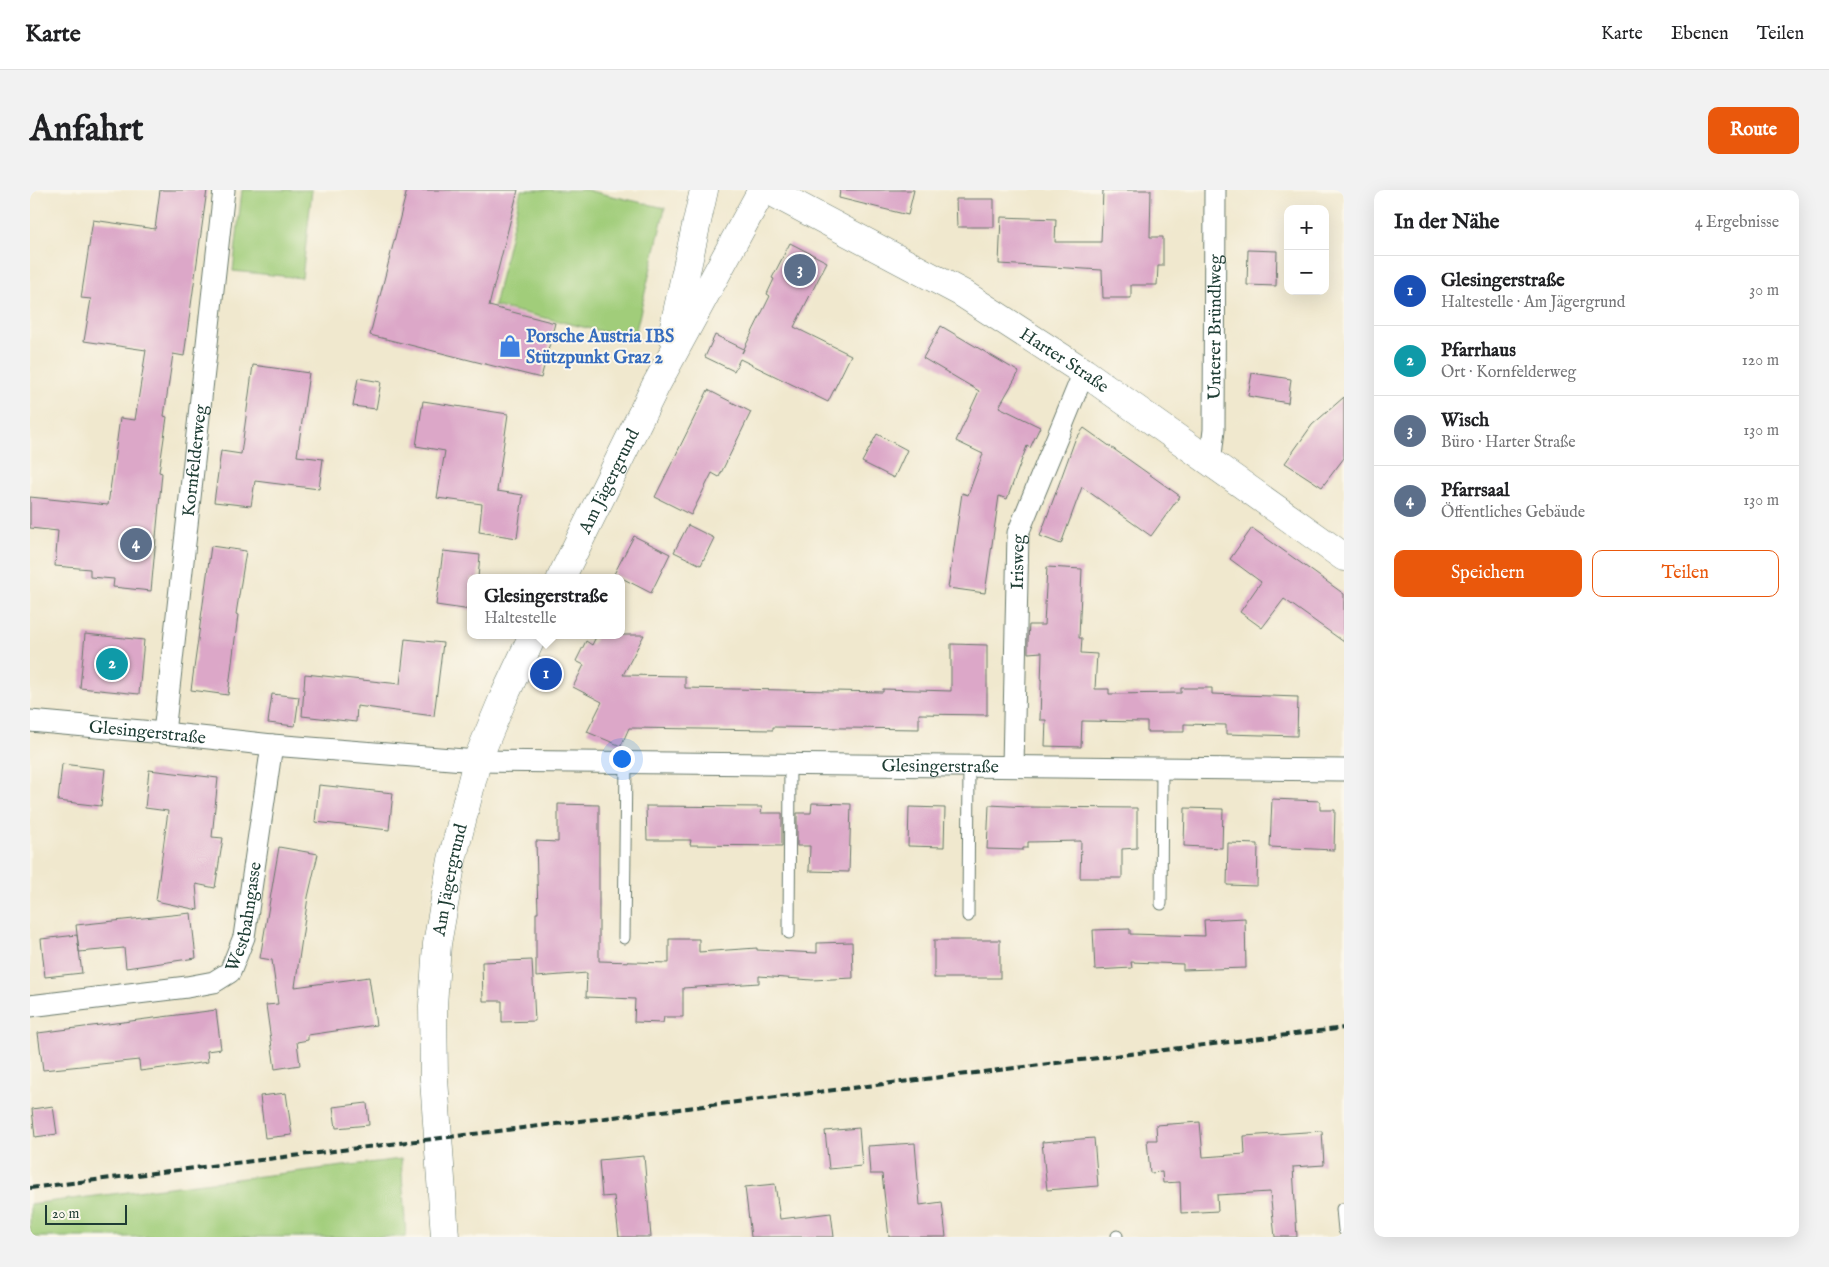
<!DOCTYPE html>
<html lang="de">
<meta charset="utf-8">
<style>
body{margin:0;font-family:"IM FELL English",serif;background:#f2f2f2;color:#202124}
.controls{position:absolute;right:15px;top:15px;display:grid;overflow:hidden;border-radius:10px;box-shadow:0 5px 20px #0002}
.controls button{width:45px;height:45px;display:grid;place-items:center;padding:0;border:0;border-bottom:1px solid #e0e0e0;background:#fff;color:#202124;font:25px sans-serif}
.scale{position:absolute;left:15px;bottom:12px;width:82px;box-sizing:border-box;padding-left:5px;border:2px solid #1f3d34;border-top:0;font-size:14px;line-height:18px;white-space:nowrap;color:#1f3d34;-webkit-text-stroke:4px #fbf7ec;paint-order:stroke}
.you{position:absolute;left:591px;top:568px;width:18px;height:18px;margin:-12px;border:4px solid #fff;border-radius:50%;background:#1a73e8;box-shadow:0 0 0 8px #1a73e833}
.badge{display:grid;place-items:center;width:32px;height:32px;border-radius:50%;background:#ea580c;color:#fff;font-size:16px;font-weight:700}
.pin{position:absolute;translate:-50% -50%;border:2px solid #fff;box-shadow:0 1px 5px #0006}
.popup{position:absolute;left:437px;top:384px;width:158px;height:65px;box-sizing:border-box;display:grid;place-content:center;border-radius:10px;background:#fff;filter:drop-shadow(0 1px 4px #0005);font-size:16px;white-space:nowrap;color:#757577}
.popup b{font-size:19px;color:#202124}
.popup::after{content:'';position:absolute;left:50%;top:100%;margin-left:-10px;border:10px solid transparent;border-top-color:#fff}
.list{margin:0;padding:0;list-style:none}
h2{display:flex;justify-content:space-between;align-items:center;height:65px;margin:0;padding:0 20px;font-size:21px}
h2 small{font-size:16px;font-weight:400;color:#757577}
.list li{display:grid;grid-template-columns:32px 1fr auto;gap:15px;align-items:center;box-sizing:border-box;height:70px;padding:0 20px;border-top:1px solid #e0e0e0}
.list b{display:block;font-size:19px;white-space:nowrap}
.list p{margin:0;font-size:16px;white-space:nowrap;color:#757577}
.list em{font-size:16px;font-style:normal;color:#757577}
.actions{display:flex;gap:10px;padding:15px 20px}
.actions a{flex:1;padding:11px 0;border:1px solid #ea580c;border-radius:10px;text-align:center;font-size:18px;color:#ea580c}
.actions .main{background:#ea580c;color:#fff}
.map{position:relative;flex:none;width:1314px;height:1047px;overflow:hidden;border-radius:10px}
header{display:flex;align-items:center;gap:30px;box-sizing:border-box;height:70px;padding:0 25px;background:#fff;border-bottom:1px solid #e0e0e0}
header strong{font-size:24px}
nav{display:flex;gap:28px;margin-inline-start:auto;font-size:18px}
.intro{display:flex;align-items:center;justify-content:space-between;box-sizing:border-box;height:120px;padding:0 30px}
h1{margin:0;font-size:35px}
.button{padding:12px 22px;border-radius:10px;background:#ea580c;color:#fff;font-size:18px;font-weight:700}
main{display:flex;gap:30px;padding:0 30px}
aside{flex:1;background:#fff;border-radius:10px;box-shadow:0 5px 20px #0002}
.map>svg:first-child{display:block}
.green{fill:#a1cd7a;stroke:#608557}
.building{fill:#dca7c8}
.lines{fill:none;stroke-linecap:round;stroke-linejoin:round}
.lane-casing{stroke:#68796a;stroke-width:13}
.street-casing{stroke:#68796a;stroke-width:23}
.secondary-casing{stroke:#68796a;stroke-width:29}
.lane{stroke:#fff;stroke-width:11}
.street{stroke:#fff;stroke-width:21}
.secondary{stroke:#fff;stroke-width:28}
.rail{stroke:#1f3d34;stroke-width:4;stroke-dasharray:8 4;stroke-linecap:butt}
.labels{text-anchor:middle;stroke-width:4;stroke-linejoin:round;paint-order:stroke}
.street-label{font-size:18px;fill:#1f3d34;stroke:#fbf7ec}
.shop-label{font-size:18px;font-weight:bold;fill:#366cbe;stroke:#fbf7ec;text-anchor:start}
</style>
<header>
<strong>Karte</strong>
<nav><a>Karte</a><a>Ebenen</a><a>Teilen</a></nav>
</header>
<div class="intro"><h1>Anfahrt</h1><a class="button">Route</a></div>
<main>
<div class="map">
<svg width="1314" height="1047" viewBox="0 0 1314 1047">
<rect width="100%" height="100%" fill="#fbf7ec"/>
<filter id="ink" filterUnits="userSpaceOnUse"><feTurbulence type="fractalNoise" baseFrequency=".02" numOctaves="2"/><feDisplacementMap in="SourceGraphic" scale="10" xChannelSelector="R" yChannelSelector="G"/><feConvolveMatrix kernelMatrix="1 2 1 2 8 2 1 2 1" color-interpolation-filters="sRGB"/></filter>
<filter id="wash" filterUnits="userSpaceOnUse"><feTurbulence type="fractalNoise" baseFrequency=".0096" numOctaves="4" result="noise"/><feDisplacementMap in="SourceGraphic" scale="20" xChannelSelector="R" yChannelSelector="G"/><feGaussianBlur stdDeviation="1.12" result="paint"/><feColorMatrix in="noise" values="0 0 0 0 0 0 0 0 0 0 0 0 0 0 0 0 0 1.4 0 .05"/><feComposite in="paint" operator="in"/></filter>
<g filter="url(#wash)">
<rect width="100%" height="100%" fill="#f0e8ce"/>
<g class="green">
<polygon points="212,0 282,0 272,88 203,81"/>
<polygon points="491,0 556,0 635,18 604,149 464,116"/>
<polygon points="371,969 376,1047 0,1047 0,1014"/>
</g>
<g id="blocks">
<g class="building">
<polygon points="130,0 177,0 154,166 143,164 134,226 137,227 129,282 132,283 121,401 83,397 84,389 60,387 60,379 25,376 28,341 0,338 0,307 78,315 90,228 105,230 116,160 54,151 61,109 51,108 63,30 125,39"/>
<polygon points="377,0 488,0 459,116 525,133 511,188 340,145"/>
<polygon points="810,0 884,0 878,25 809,8"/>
<polygon points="1073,0 1121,0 1120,47 1133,47 1133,76 1128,76 1127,95 1101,95 1101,108 1073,108 1072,80 969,74 971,27 1026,29 1025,52 1071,52"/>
<polygon points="926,9 964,9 964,37 927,37"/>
<polygon points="760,53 797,72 764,137 821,165 798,212 710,169 704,181 675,167 685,145 714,159 712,163 740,106 737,104 744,89 742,88"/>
<polygon points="1218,60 1247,61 1246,96 1217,95"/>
<polygon points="911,136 989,182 969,217 1010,237 1000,258 997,256 977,309 969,306 955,403 918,398 932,303 938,305 953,264 926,251 949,201 893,168"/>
<polygon points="223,175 279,183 267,266 293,269 289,299 225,291 221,316 184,312 191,261 211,264"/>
<polygon points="1222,183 1261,189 1258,213 1218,206"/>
<polygon points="328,188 351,192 346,219 323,216"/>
<polygon points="678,200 721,222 689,287 682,283 661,325 625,307"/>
<polygon points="1314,207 1314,268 1292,297 1255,273 1282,235"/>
<polygon points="393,211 478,224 467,301 493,305 487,348 449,342 452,314 407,308 415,261 386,256"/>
<polygon points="1054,238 1150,306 1121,346 1052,297 1031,354 1010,346 1045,250"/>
<polygon points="847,244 877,260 864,288 832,272"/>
<polygon points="658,335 684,348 671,375 644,362"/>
<polygon points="1222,338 1314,404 1314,452 1254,409 1232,438 1210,422 1231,392 1200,369"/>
<polygon points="604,346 640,364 621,403 584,384"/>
<polygon points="181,356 216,361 206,424 208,425 198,505 161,500"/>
<polygon points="413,361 450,365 448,388 441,388 441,420 406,415"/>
<polygon points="1017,377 1052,379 1049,448 1052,448 1051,463 1067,464 1065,499 1079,499 1079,504 1151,503 1151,498 1182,498 1182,504 1268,507 1267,546 1196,544 1196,535 1154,534 1154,542 1117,542 1117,532 1052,531 1051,557 1015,556 1016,530 1010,530 1012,462 998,463 998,450 999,435 1014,435"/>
<polygon points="55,444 114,450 109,504 50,498"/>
<polygon points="567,445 614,445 593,485 655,486 655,498 853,502 853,499 921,501 921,454 957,455 957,525 889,524 889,539 743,537 743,540 599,538 591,556 557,542 572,512 543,497 554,475 546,471 556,451 562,455"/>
<polygon points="375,449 413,453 404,526 327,516 326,532 272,526 275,484 370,494"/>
<polygon points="242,504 269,507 265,536 238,533"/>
<polygon points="32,574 75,579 71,616 28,611"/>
<polygon points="119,580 188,588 182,647 193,648 185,698 166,694 168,720 126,711 138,621 115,618"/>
<polygon points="289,595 363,603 359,640 285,632"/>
<polygon points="1242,609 1290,611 1290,620 1305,620 1304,660 1240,657"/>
<polygon points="782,613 821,614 819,682 779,681 780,656 767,656 767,623 781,623"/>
<polygon points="528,614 569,615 569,771 639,773 639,749 669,749 669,762 727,758 727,760 787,763 787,753 822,752 823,788 782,790 729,786 729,793 653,798 653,827 634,827 633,833 604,832 605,809 556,807 557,783 506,787 506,723 508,723 506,651 528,652"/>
<polygon points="959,615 999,617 1107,618 1107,658 1092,659 1092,688 1050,688 1051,651 998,652 998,658 993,658 993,660 957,659"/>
<polygon points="616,616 732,617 731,623 752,623 752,656 660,655 661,650 617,650"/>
<polygon points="879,617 915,618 914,657 878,656"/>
<polygon points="1155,618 1193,619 1192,658 1154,656"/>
<polygon points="1198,653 1228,654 1227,696 1197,695"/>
<polygon points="249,657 288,664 278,707 265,797 339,787 346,835 278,845 278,850 267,852 270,875 245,879 236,815 248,814 242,770 230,768"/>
<polygon points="161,723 166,768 96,778 94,758 49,762 46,735"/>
<polygon points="1215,728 1216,778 1153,780 1153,774 1101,772 1102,778 1065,780 1063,740 1100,739 1100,744 1175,746 1174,730"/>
<polygon points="47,745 52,783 15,787 11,749"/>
<rect x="904" y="750" width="66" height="38"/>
<polygon points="502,770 505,831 472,832 472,811 453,811 452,772"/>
<polygon points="186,820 191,859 177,861 178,872 110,881 109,870 13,880 8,843"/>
<polygon points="256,903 262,945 235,948 230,906"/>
<polygon points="337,913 339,935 306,938 303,917"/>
<polygon points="23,916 27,944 5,947 2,919"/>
<polygon points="1170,932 1173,967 1215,964 1214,946 1292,941 1294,975 1263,977 1267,1047 1245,1047 1240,1002 1187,1005 1188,1021 1151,1023 1150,992 1133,993 1132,982 1120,983 1117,950 1127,950 1126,935"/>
<polygon points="829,938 832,976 799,979 795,941"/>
<polygon points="1064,948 1068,996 1017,1000 1012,952"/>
<polygon points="885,953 890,1015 912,1012 916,1047 859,1047 852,984 840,984 838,956"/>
<polygon points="614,966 621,1047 589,1047 584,1006 572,1007 569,970"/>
<polygon points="745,994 750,1029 801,1023 804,1047 721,1047 715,997"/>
</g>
</g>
</g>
<g filter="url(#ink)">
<use href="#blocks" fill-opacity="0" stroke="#68796a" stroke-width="1"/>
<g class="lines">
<defs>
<g id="lane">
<polyline points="1131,714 1132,578"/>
<polyline points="938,726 939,575"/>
<polyline points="759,743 760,574"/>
<polyline points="594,748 596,572"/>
<polyline points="1312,1019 1314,1040"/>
<polyline points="1087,1046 1087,1047"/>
</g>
<g id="street">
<path id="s1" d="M1180 273 1184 240 1185 0"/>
<path id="s2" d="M0 531 134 543 242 555 447 571 1314 580"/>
<path id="s3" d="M134 543 194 0"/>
<path id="s4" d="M983 576 988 343 1054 182"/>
<path id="s5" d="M0 816 157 797 184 792 200 782 214 747 242 555"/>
</g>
<g id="secondary">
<path id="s6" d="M738 0 932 103 1054 182 1314 367"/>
<polyline points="642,145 674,0"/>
<path id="s7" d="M531 388 626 195 732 0"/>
<path id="s8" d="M415 1047 404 889 403 816 407 754 422 670 447 571 472 511 503 445"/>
</g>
</defs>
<use href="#lane" class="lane-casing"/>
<use href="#street" class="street-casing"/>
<use href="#secondary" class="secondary-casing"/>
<use href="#lane" class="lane"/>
<use href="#street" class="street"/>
<use href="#secondary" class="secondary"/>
<polyline class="rail" points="0,998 1314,838"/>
</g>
</g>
<defs>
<symbol id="shop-bare" viewBox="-9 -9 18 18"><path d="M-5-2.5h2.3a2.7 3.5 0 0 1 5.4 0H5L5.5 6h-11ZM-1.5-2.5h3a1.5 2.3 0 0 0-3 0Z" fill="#3f7fe0" stroke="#fbf7ec" stroke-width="2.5" paint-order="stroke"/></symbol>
</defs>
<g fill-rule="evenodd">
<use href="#shop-bare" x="464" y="140" width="32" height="32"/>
</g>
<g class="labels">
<g class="street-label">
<text dy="6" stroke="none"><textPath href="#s1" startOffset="136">Unterer Bründlweg</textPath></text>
<text dy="6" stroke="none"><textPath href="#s6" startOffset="342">Harter Straße</textPath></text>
<text dy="6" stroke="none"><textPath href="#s3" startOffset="274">Kornfelderweg</textPath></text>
<text dy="6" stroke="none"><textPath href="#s7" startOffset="108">Am Jägergrund</textPath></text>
<text dy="6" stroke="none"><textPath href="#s4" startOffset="204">Irisweg</textPath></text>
<text dy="6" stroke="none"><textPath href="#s2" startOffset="118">Glesingerstraße</textPath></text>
<text dy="6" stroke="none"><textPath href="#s2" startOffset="912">Glesingerstraße</textPath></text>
<text dy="6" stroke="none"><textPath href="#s8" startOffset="359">Am Jägergrund</textPath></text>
<text dy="6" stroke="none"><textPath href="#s5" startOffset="262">Westbahngasse</textPath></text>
</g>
<g class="shop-label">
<text x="496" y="152">Porsche Austria IBS<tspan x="496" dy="21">Stützpunkt Graz 2</tspan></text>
</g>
</g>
</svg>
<div class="controls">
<button>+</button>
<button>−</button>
</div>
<div class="scale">20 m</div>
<div class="you"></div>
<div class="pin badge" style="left:516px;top:484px;background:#1a4fb4">1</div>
<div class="popup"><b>Glesingerstraße</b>Haltestelle</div>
<div class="pin badge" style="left:82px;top:474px;background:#0f9aa8">2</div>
<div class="pin badge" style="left:770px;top:80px;background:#5c6f8a">3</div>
<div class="pin badge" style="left:106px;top:354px;background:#5c6f8a">4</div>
</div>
<aside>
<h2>In der Nähe<small>4 Ergebnisse</small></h2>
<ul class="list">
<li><span class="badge" style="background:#1a4fb4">1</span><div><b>Glesingerstraße</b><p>Haltestelle · Am Jägergrund</p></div><em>30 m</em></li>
<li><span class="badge" style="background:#0f9aa8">2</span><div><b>Pfarrhaus</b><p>Ort · Kornfelderweg</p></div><em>120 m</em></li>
<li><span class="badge" style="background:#5c6f8a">3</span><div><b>Wisch</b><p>Büro · Harter Straße</p></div><em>130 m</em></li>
<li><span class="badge" style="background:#5c6f8a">4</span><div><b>Pfarrsaal</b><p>Öffentliches Gebäude</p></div><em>130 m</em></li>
</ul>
<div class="actions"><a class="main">Speichern</a><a>Teilen</a></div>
</aside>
</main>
